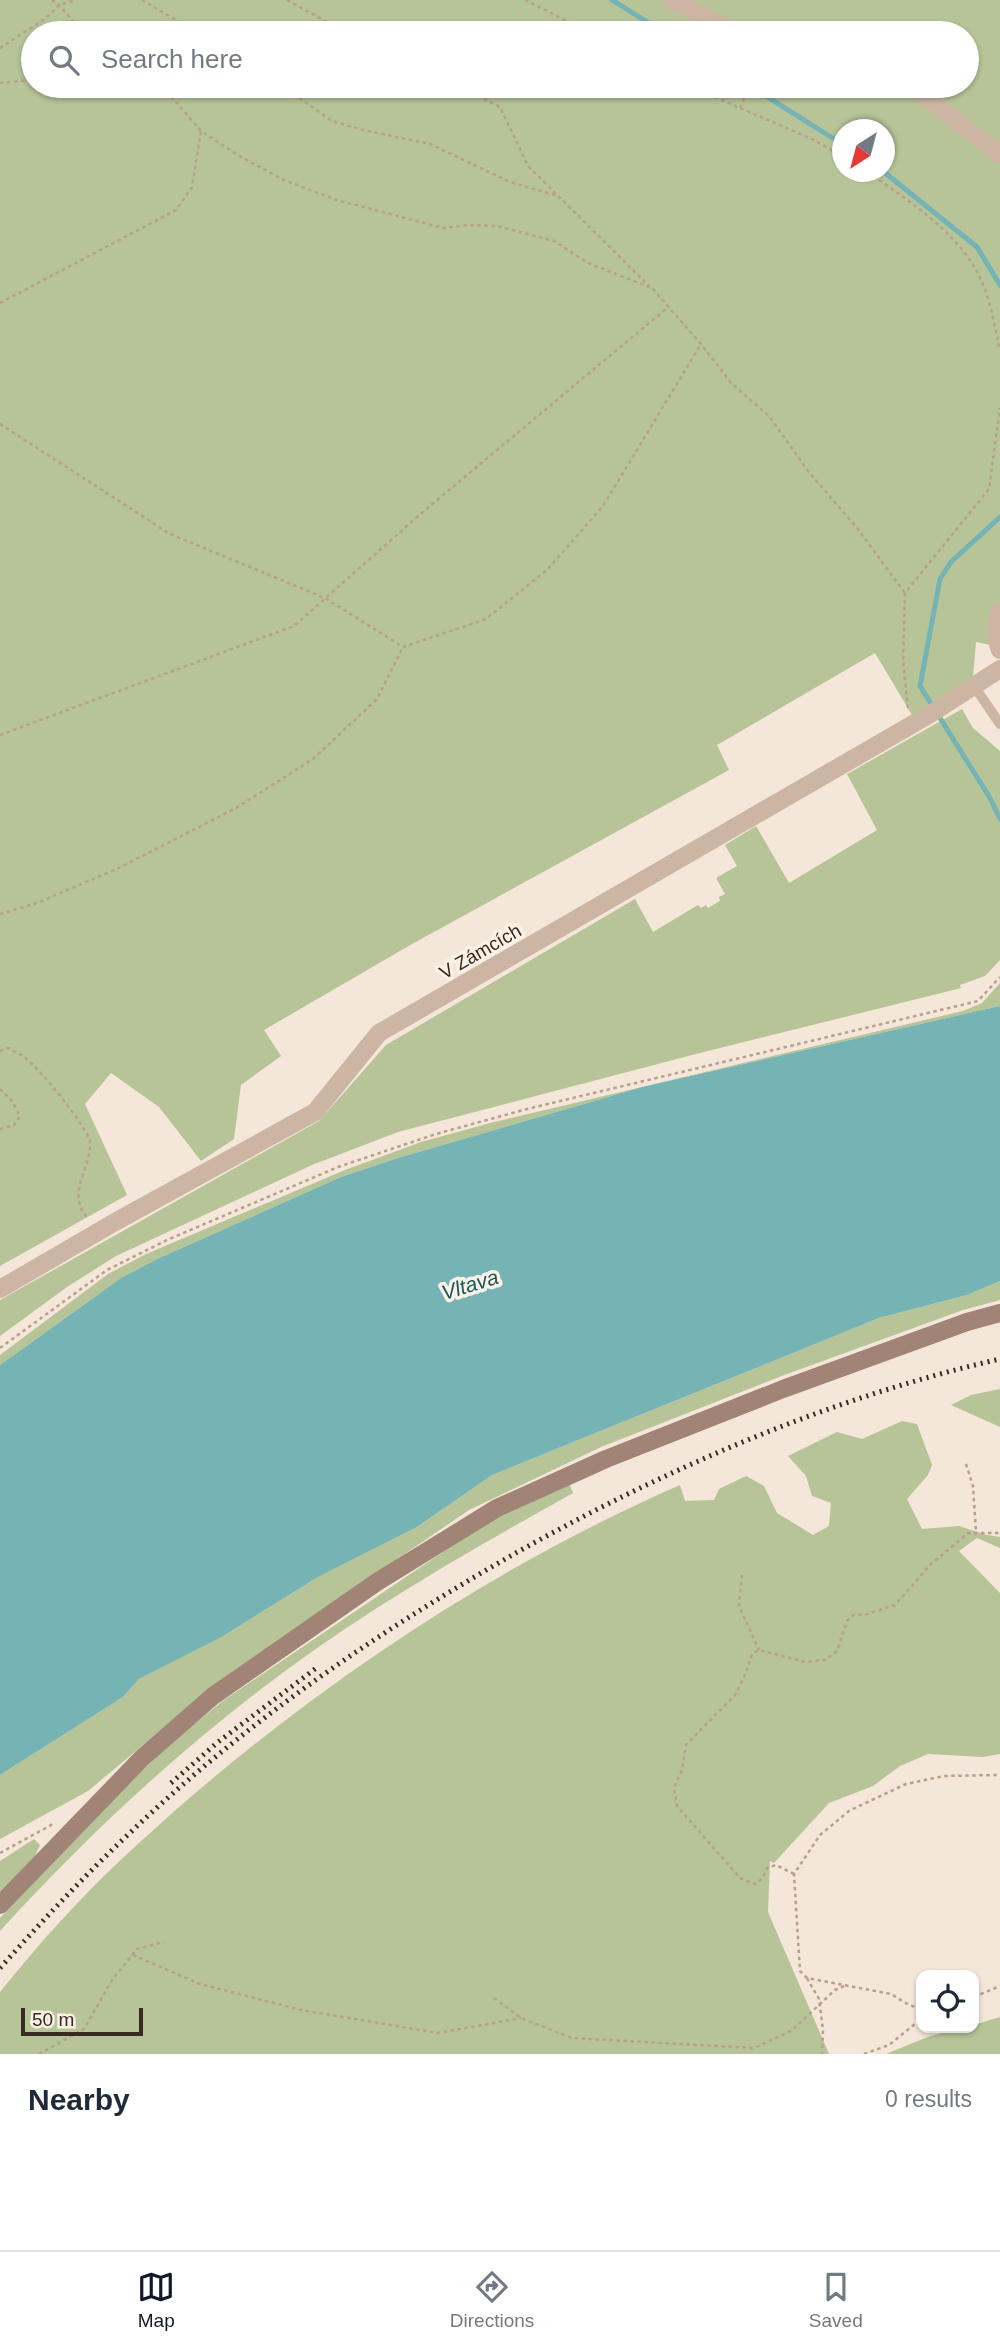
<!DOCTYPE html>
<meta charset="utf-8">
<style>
body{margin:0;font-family:Helvetica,sans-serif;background:#f6f6f7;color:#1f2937}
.controls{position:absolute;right:21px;bottom:21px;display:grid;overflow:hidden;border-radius:14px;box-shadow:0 2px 5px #0004}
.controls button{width:63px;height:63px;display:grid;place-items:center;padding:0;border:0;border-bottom:2px solid #e0e1e3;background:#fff;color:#1f2937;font:35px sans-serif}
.compass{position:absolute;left:832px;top:119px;width:63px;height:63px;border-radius:50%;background:#fff;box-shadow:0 2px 5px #0004;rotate:216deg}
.scale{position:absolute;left:21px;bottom:18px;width:122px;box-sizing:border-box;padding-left:7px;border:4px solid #382b26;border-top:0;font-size:19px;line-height:24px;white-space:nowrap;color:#382b26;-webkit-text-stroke:5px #fbf1e5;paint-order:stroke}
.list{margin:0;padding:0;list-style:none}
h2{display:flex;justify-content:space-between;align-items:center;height:91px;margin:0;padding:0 28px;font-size:30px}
h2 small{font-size:23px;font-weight:400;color:#747a83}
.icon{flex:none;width:38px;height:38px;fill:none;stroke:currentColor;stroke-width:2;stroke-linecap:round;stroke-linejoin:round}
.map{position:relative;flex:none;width:1000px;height:2054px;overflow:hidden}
.search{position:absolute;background:#fff;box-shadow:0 2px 5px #0004;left:21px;right:21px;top:21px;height:77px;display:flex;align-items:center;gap:18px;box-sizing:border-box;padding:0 24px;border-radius:38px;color:#747a83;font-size:26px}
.sheet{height:196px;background:#fff}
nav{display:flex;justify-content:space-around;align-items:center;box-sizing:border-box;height:98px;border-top:2px solid #e0e1e3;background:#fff;font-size:19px;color:#747a83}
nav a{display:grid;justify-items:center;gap:4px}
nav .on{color:#111827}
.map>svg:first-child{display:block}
.green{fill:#b6c497;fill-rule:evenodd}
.water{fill:#75b3b4}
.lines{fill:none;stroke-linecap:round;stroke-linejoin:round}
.stream{stroke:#75b3b4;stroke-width:5}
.path{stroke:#b99f8d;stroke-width:2.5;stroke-dasharray:3.5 3.5;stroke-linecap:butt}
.service{stroke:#cdb5a3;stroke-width:10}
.minor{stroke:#cdb5a3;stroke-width:18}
.secondary{stroke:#a18475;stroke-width:18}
.rail{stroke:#382b26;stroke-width:5;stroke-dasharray:2 5;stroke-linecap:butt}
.labels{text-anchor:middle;stroke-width:7;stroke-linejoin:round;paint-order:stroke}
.street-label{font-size:19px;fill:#382b26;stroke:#fbf1e5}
.water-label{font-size:21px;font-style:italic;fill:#175a5d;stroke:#fbf1e5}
</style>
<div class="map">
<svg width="1000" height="2054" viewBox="0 0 1000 2054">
<rect width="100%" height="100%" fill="#f4e6d9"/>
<g class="green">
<path d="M0 0H1000V647L976 642 973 677 912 715 875 653 717 745 729 770 412 944 264 1030 281 1056 241 1085 234 1139 201 1161 159 1107 111 1073 85 1104 127 1195 0 1266ZM33 33H967V86H33ZM842 130H884V172H842Z"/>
<polygon points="962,709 973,728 1000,751 1000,960 985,976 960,985 961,988 692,1055 398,1132 312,1165 116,1256 67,1287 0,1336 0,1300 319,1121 386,1045 635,899 653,932 698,905 701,908 706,905 708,908 720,901 719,897 725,894 716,878 737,866 725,845 756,826 789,883 877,830 847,774"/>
<polygon points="1000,983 1000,1006 642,1087 398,1158 341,1177 157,1259 121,1278 0,1365 0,1355 108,1274 146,1254 345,1170 421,1142 494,1122 963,1011 982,1003"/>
<polygon points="1000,1281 1000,1300 963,1310 779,1377 601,1447 469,1510 222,1679 88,1791 0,1839 0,1775 123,1697 139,1679 220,1638 318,1577 417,1527 492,1475 879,1318 967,1295"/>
<polygon points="1000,1389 1000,1427 951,1405 971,1395"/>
<path d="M902 1421 917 1424 932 1465 928 1475 907 1499 922 1529 959 1526 987 1535 1000 1537V1548L977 1538 959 1551 1000 1593V1754L983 1757 928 1754 900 1766 873 1786 829 1803 774 1863 770 1861 768 1912 829 2054H0V1992C19 1969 38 1945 59 1923 100 1877 147 1835 193 1795 339 1670 504 1562 680 1485L685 1501 714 1500 719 1489 746 1476 764 1486 777 1513 813 1535 829 1526 831 1503 812 1496 806 1476 788 1456 837 1432 862 1439Z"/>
<path d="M569 1483 573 1493C507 1530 441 1567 377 1608 237 1697 111 1809 0 1931V1918L119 1793 172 1742 224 1700 471 1533 513 1508Z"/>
<polygon points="34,1839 40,1845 34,1858 0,1894 0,1861"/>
<path d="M1000 2017V2054H886C913 2043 944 2028 974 2028V2025Z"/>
</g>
<polygon class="water" points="1000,1006 1000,1281 967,1295 879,1318 492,1475 417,1527 318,1577 220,1638 139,1679 123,1697 0,1775 0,1365 121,1278 157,1259 341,1177 398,1158 642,1087"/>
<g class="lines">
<g class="stream">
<polyline points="612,0 665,33"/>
<polyline points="750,86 842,144"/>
<polyline points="884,172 977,247 1000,285"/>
<polyline points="1000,517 951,562 940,579 920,686 990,798 1000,819"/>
</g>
<g class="path">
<polyline points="52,0 59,5 83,33"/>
<polyline points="142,0 198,33"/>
<polyline points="287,0 347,33"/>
<polyline points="525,0 591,33"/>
<polyline points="0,48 46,18 59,5 76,0"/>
<polyline points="0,83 33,80"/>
<polyline points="153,86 170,95 201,131 241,157 284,180 337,200 443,228 468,225 497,226 554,241 590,264 652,288 701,344 732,384 769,416 808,471 857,528 905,593"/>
<polyline points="282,86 332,121 363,130 430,144 510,182 558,196"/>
<polyline points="459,86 500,107 528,166 649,286"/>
<polyline points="689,86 812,139 842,156"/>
<polyline points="740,108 749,86"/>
<path d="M868 172C911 203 964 235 984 287 992 307 995 329 1000 350"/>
<polyline points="0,303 176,210 192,187 201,131"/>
<polyline points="0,424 170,534 325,598 403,647 486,619 548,569 603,506 701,344"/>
<polyline points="908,708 903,660 905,593 989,489 1000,408"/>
<polyline points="0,735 294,626 424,511 667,308"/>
<polyline points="0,914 37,903 119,868 236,808 313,759 377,699 403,647"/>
<path d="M0 1051 9 1048C15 1052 22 1055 28 1060 40 1070 88 1127 90 1142 92 1168 64 1195 89 1219"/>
<polyline points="0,1089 12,1101 20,1116 14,1125 0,1129"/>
<polyline points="0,1348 107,1270 167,1240 338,1167 436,1134 527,1109 978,1001 1000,977"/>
<polyline points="966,1464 973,1486 976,1532"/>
<polyline points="742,1575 739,1606 759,1650"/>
<polyline points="0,1853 53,1824"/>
<polyline points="794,1874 776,1865 767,1868 762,1879 755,1884 740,1878 677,1806 674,1788 682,1770 686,1745 736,1694 747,1670 752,1654 759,1650 805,1662 825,1660 837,1651 847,1621 853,1615 867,1614 895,1605 930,1565 968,1533 1000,1533"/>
<polyline points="133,1955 200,1984 301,2010 438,2033 521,2018"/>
<polyline points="807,1978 819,1999 823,2030 822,2054"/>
<polyline points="974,1997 1000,1986"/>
<polyline points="494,1998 521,2018 572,2038 754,2048 791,2031 835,1990 844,1986"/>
<polyline points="921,2009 909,2005 891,1994 807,1978 800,1971 794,1874 820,1835 849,1811 906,1784 944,1776 1000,1775"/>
<polyline points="39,2054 84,2029 112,1980 137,1949 164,1942"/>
<polyline points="864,2054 889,2045 921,2019"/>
</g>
<polyline class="service" points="974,686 1000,724"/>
<g class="minor">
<polyline points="672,0 736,33"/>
<polyline points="912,86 1000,155"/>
<path d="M1000 611C995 624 995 637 1000 650"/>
<polyline points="0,1289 115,1222 315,1112 379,1033 932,713 1000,669"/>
</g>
<polyline class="secondary" points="0,1905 142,1758 213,1696 377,1582 497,1508 606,1459 783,1389 967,1322 1000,1313"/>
<g class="rail">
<polyline points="171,1783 218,1742 319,1666"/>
<path d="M0 1968C43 1920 86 1874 133 1830 246 1722 379 1631 514 1554 667 1468 829 1398 1000 1359"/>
</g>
</g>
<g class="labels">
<g class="street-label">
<text transform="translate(480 951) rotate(-30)" y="7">V Zámcích</text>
</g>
<g class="water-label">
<text transform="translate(470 1285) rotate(-17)" y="7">Vltava</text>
</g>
</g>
</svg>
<div class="controls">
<button><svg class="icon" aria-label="locate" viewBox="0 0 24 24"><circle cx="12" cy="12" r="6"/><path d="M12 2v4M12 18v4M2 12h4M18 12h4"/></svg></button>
</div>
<svg class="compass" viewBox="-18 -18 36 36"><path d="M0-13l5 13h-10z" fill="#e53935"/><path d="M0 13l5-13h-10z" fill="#747a83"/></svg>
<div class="scale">50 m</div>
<div class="search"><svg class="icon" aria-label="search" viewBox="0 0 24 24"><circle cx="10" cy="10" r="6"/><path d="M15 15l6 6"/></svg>Search here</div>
</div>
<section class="sheet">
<h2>Nearby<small>0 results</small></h2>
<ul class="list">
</ul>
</section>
<nav>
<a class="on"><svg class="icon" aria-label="map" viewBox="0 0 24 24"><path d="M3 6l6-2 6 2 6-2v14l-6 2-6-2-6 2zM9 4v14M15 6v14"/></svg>Map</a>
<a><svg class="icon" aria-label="directions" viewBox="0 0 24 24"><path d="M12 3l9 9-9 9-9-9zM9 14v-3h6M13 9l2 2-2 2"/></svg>Directions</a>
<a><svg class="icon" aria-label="saved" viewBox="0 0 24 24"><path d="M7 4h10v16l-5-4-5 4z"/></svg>Saved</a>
</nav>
